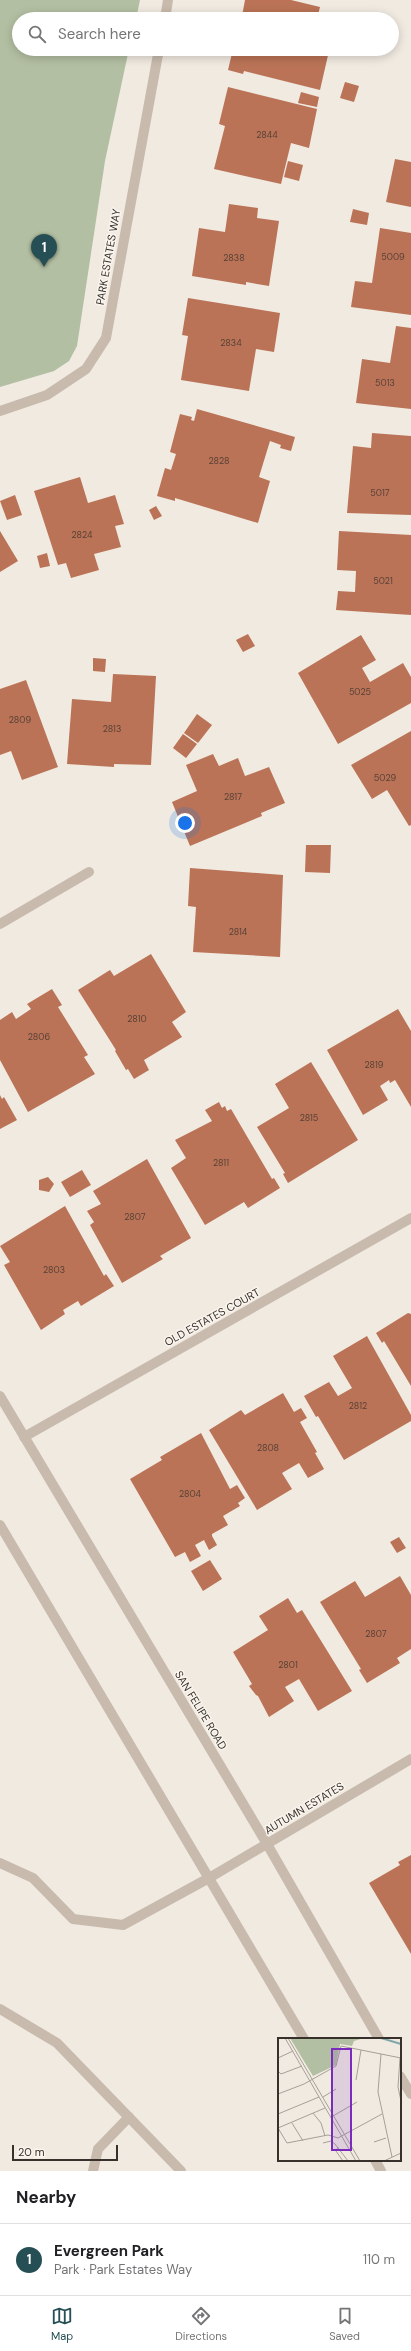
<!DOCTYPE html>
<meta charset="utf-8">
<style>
body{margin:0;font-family:"DM Sans",sans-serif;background:#f6f6f6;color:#202124}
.scale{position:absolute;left:12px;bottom:10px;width:106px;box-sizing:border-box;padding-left:4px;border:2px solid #37302b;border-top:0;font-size:11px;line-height:14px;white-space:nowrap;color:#37302b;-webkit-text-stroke:3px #f9f4ed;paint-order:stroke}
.you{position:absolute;left:185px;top:823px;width:14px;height:14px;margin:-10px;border:3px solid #fff;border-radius:50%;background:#1a73e8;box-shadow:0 0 0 6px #1a73e833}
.badge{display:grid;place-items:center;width:26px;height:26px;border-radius:50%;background:#254f55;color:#fff;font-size:13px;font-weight:700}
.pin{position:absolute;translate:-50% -33px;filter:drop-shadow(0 1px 2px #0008)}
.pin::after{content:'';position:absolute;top:21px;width:14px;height:12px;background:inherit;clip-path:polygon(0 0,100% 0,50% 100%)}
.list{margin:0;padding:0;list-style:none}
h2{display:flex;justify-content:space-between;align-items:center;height:52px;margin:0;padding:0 16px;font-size:17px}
h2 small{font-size:13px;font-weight:400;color:#757577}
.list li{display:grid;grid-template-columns:26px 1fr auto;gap:12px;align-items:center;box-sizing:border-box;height:72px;padding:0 16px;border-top:1px solid #e0e0e0}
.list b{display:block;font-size:15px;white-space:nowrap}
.list p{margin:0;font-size:13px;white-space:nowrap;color:#757577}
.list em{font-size:13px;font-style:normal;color:#757577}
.icon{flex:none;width:22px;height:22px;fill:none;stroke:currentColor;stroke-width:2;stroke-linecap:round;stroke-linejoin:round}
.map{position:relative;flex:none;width:411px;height:2171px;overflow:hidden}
.search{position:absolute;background:#fff;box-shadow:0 2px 10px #0003;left:12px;right:12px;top:12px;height:44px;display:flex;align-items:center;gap:10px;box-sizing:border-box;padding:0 14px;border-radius:22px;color:#757577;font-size:15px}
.sheet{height:124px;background:#fff}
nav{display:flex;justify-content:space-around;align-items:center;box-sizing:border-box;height:56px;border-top:1px solid #e0e0e0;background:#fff;font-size:11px;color:#757577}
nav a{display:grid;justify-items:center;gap:2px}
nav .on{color:#254f55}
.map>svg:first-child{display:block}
.green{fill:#b3bfa2}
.building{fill:#ba7356}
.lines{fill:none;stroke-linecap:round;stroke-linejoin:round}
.service{stroke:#c8bbad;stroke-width:10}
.minor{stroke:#c8bbad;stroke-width:10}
.tertiary{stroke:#c8bbad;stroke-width:10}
.labels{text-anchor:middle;stroke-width:3;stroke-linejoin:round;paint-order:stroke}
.number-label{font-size:9px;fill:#584136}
.street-label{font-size:11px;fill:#37302b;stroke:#f9f4ed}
.inset-river{fill:none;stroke:#82a7ab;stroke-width:2}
.inset-road{fill:none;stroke:#a7a098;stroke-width:1}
.view{fill:#7b2cbf;fill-opacity:0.15;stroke:#7b2cbf;stroke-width:2}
.inset-edge{fill:none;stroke:#37302b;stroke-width:2}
</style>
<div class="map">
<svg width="411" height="2171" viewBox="0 0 411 2171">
<rect width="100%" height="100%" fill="#f1eae1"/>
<polygon class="green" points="0,0 140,0 136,19 19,19 19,49 129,49 105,161 77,346 69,361 54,371 0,387"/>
<g class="building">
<polygon points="245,0 291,0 320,7 317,19 247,19 248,17 242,16"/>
<polygon points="233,49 329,51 320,90 244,71 243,74 228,70"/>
<polygon points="345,82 359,86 354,102 340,98"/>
<polygon points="228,87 317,109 309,148 291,143 281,184 214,169 225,126 219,124"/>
<polygon points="301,92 319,97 317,107 298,103"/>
<polygon points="395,159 411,162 411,207 386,202"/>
<polygon points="288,161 303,165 299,181 284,177"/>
<polygon points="229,204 258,208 257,218 279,221 269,286 246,282 246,285 192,276 199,228 225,232"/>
<polygon points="353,209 369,213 367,225 350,222"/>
<polygon points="380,228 411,233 411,315 351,307 355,281 372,283"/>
<polygon points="188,298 280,313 274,352 256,349 249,391 181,380 188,336 182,335"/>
<polygon points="396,326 411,328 411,409 356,403 362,359 390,363"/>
<polygon points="197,409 295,437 291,451 280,448 281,445 270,441 259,477 270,481 258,523 175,498 175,501 157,496 165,468 171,470 176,454 170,452 180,414 192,417 191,420 194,421"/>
<polygon points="372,433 411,436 411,515 347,513 353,446 371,448"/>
<polygon points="80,477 88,503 115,495 124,524 115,526 121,547 94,554 99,570 71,578 66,563 58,565 34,491"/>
<polygon points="15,495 22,515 7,520 0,501"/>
<polygon points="156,506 162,516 154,520 149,510"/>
<polygon points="0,531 18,561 0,572"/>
<polygon points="339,531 411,535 411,615 336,610 338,591 355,592 356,571 337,570"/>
<polygon points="47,553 50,566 40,568 37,556"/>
<polygon points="248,634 255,646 243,652 236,640"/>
<polygon points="361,635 376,660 362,668 370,682 403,663 411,677 411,703 338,744 298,673"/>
<polygon points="93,658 106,659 105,672 93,671"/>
<polygon points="113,674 156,676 151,765 114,764 114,767 67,764 72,699 111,702"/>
<polygon points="26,680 58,767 22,780 11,751 0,755 0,689"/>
<polygon points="197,714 212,725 198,743 184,733"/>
<polygon points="411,731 411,825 409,826 387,790 372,799 351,765"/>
<polygon points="183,734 197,744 186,758 173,748"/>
<polygon points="213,754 219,766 238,758 245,776 269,767 285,803 261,813 262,816 190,846 172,802 197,791 186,765"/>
<polygon points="306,845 331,845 330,873 305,872"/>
<polygon points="190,868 283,875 280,957 193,952 196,907 188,906"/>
<polygon points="151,954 186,1012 172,1022 182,1037 144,1060 149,1070 134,1079 128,1069 126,1070 115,1051 116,1050 78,990 110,970 114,976"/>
<polygon points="52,989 62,1005 58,1007 88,1055 84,1057 95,1074 28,1112 0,1060 0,1020 12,1012 16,1019 31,1009 27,1004"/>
<polygon points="398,1009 411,1031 411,1107 395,1080 390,1083 389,1080 380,1086 388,1100 363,1115 327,1050"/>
<polygon points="311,1062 358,1140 288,1183 283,1174 285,1173 257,1127 289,1108 275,1084"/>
<polygon points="0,1095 2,1099 4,1097 17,1120 0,1129"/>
<polygon points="219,1102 222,1108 225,1106 227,1111 231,1109 272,1179 274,1178 280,1188 248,1208 244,1202 205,1225 171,1168 186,1158 175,1140 212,1121 205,1110"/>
<polygon points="147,1159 191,1238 160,1256 163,1259 122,1283 90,1225 94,1222 87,1211 101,1204 93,1191"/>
<polygon points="82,1170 91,1185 70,1197 61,1182"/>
<polygon points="48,1177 54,1184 49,1192 39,1190 39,1180"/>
<polygon points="65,1206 104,1276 106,1274 114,1286 81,1306 78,1301 63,1310 65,1314 41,1330 4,1265 10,1262 0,1246"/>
<polygon points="408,1313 411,1314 411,1386 384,1341 382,1343 376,1333"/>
<polygon points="367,1336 411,1415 411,1421 344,1460 318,1416 316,1417 304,1396 329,1382 338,1396 352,1388 333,1356"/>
<polygon points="283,1393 294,1412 301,1408 307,1418 300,1422 317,1452 315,1453 324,1469 308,1478 299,1463 282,1473 292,1489 257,1510 209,1430 241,1410 245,1415"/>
<polygon points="201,1433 230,1489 237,1485 245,1498 238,1503 240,1506 223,1516 228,1525 212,1534 212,1536 217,1545 209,1550 204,1540 195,1545 201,1556 190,1562 185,1552 175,1557 130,1479 162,1460 160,1457"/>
<polygon points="399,1537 406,1548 397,1553 390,1542"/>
<polygon points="210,1560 222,1579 203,1591 191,1571"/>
<polygon points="400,1576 411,1595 411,1649 397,1658 400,1663 367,1683 359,1670 361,1669 320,1602 355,1581 365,1597"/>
<polygon points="288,1598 297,1613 302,1610 352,1691 318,1711 299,1679 285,1687 294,1701 269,1717 258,1696 256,1695 249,1686 252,1684 233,1652 268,1630 259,1616"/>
<polygon points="411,1855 411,1954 369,1883 400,1865 398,1862"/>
</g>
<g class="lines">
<g class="service">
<polyline points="0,1863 33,1878 73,1919 123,1925 209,1878"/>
<polyline points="0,2009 57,2043 181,2171"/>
<polyline points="93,2171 98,2149 129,2117"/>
</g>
<g class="minor">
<polyline points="165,19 168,0"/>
<polyline points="0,411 47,395 86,369 106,338 159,49"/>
<polyline points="0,924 89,872"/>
<polyline points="24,1437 411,1218"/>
<polyline points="209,1878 411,1759"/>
</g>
<g class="tertiary">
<polyline points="0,1396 267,1844 379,2039"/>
<polyline points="0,1525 304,2039"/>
<polyline points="400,2076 411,2094"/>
<polyline points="375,2160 381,2171"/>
</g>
</g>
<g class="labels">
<g class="number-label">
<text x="267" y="138">2844</text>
<text x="393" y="260">5009</text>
<text x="234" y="261">2838</text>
<text x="231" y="346">2834</text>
<text x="385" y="386">5013</text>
<text x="219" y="464">2828</text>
<text x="380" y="496">5017</text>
<text x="82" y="538">2824</text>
<text x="383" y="584">5021</text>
<text x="360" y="695">5025</text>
<text x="20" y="723">2809</text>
<text x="112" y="732">2813</text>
<text x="385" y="781">5029</text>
<text x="233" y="800">2817</text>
<text x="238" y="935">2814</text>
<text x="137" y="1022">2810</text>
<text x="39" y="1040">2806</text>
<text x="374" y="1068">2819</text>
<text x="309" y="1121">2815</text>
<text x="221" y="1166">2811</text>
<text x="135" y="1220">2807</text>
<text x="54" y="1273">2803</text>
<text x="358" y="1409">2812</text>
<text x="268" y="1451">2808</text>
<text x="190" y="1497">2804</text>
<text x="376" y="1637">2807</text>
<text x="288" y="1668">2801</text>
</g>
<g class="street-label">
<text transform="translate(108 257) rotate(-80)" y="4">PARK ESTATES WAY</text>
<text transform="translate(212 1317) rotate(-29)" y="4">OLD ESTATES COURT</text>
<text transform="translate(201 1710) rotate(59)" y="4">SAN FELIPE ROAD</text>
<text transform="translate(304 1808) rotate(-31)" y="4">AUTUMN ESTATES</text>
</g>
</g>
<g transform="translate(278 2038)">
<rect width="123" height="123" fill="#f1eae1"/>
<path d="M12 0H86L76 3 74 8 62 6 58 27 35 38Z" fill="#b3bfa2"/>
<path class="inset-river" d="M103 0 123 6"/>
<path class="inset-road" d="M7 0 78 123M10 0 82 123M103 16 100 54 114 119M0 20 15 13M122 20 120 49 123 63M0 33 3 36 24 28M78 42 83 12M0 56 26 46 58 28 63 8 123 20M45 59 58 51M47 70 0 90 9 105 50 97 60 100 104 76M35 75 43 85 47 98M0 76 41 59M55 78 79 64M14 85 25 103M96 104 108 100M45 105 53 103 57 106 70 123M60 109 58 113 65 123M106 123 123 115"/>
<path class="view" d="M54 11H73V112H54Z"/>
<rect width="123" height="123" class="inset-edge"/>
</g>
</svg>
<div class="scale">20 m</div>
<div class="you"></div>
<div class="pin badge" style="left:44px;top:267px">1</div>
<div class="search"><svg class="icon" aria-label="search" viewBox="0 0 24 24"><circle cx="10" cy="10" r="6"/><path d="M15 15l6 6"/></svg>Search here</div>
</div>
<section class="sheet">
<h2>Nearby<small></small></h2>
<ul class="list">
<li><span class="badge">1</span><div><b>Evergreen Park</b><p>Park · Park Estates Way</p></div><em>110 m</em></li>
</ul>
</section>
<nav>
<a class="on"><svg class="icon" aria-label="map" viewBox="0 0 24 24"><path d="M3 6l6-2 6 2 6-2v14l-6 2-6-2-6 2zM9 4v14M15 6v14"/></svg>Map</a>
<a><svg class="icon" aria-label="directions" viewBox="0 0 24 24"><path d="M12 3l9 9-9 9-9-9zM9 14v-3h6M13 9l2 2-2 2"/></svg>Directions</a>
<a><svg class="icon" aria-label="saved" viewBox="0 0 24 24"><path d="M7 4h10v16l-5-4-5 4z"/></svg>Saved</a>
</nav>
